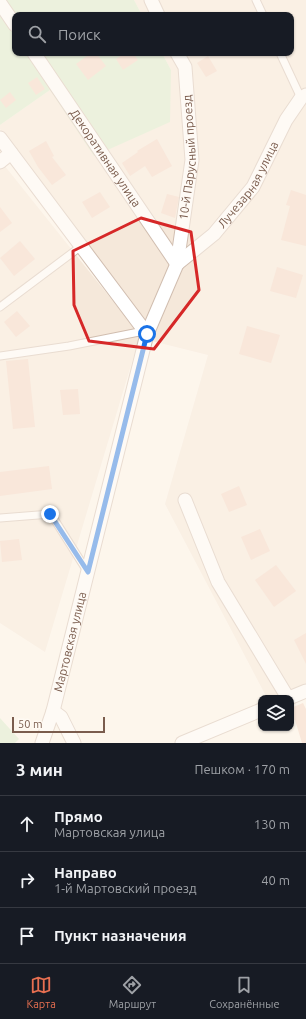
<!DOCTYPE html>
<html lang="ru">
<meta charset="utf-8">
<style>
body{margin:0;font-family:Ubuntu,sans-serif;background:#20242c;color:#f1f3f6}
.controls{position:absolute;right:12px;bottom:12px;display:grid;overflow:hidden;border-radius:8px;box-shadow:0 1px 3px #0004}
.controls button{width:36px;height:36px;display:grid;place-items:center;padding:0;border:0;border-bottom:1px solid #363941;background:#171b24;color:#f1f3f6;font:20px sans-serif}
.scale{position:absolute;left:12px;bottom:10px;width:93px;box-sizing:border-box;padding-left:4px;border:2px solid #7a5c4d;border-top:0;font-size:11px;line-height:14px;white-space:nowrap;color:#7a5c4d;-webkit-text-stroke:3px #fffaf3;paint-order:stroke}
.stop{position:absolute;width:12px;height:12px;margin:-9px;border:3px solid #1a73e8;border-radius:50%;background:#fff}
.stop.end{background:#1a73e8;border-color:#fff;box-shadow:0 1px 4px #0008}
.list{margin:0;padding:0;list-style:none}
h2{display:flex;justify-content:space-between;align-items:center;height:52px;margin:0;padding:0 16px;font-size:17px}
h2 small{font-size:13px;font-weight:400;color:#9ea1a6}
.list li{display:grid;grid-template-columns:26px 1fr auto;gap:12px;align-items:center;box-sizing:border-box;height:56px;padding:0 16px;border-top:1px solid #363941}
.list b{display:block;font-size:15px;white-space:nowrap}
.list p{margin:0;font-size:13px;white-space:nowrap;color:#9ea1a6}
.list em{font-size:13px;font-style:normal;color:#9ea1a6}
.icon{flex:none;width:22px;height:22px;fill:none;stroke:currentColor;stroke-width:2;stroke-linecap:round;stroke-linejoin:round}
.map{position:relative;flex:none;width:306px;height:743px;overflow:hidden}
.search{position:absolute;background:#171b24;box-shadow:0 1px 3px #0004;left:12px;right:12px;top:12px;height:44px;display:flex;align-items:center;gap:10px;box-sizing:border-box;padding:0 14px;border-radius:8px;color:#9ea1a6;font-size:15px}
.sheet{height:220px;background:#171b24}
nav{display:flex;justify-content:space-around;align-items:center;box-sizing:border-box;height:56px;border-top:1px solid #363941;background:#171b24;font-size:11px;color:#9ea1a6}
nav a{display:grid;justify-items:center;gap:2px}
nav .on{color:#e76f51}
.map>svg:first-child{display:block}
.residential{fill:#f5e8da}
.green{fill:#d8ecc9}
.building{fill:#f3d5c3}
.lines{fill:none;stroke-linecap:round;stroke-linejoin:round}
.service-casing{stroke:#d1beb0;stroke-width:9}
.minor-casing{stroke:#d1beb0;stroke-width:15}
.service{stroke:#fff;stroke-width:7}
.minor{stroke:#fff;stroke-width:13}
.route{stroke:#1a73e8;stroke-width:5}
.marked{fill:none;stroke:#d62828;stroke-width:3;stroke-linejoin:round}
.labels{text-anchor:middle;stroke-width:3;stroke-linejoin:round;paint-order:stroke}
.street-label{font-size:12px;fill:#7a5c4d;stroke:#fffaf3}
</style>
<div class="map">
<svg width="306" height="743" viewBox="0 0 306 743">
<rect width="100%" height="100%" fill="#fdf6ec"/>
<g class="residential">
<polygon points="134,0 306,0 306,694 291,698 267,698 165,504 208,355 152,341 142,316 0,129 0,125 50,90 171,70 162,53 291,53 291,15 142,15"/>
<polygon points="0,160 140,335 45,652 0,623"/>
</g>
<g class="green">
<polygon points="0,0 134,0 142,15 15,15 15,53 162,53 171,70 170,122 94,156 50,90 0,125"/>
<polygon points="0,718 19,739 15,743 0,743"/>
</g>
<g class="building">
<polygon points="91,53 96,53 106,66 88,80 76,64"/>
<polygon points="125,53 133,53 138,60 123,70 116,59"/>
<polygon points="208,56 217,71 206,77 197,63"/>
<polygon points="37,77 45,89 36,95 28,83"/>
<polygon points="10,92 16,100 6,108 0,100"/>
<polygon points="157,139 172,166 152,177 145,166 130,176 122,163 138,152 137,151"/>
<polygon points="46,141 54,156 52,157 66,175 52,185 38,167 29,151"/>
<polygon points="291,190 306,195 306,246 281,240 290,206 286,205"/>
<polygon points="100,192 110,207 92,218 82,202"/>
<polygon points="167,194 179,197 175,218 161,213"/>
<polygon points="0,207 12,223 0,232"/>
<polygon points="20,241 35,259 14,276 0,258"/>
<polygon points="277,267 303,275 296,298 270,291"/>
<polygon points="17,311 30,326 16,337 4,322"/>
<polygon points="247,326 280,335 271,363 239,354"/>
<polygon points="28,359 35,427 13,429 6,361"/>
<polygon points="78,389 80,414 63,415 60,390"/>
<polygon points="49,466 52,489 0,496 0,472"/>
<polygon points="239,486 247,505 229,512 221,494"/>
<polygon points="260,529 270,551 251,560 241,537"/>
<polygon points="19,539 22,560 2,562 0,541"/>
<polygon points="276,565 296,591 274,607 255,580"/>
<polygon points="306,633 306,664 294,640"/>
<polygon points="303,703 306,709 306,743 302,743 295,720 291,721 291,708"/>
</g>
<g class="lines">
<defs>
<g id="service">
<polyline points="256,0 263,15"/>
<polyline points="280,53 301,98"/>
<polyline points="0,307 80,247"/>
<polyline points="0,356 69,346 144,331"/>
<polyline points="0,518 51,514 87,571"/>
</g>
<g id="minor">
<polyline points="151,0 158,15"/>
<polyline points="0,3 15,25"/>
<path id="s1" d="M34 53 177 264"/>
<polyline points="0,138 147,334"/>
<polyline points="0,162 11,153"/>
<path id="s2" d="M177 264 214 234 253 187 286 120 301 98 306 95"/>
<polyline points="185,500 218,582 288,698"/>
<polyline points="289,698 306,691"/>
<polyline points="53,711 61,717 74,743"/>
<path id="s3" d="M42 743 53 711 147 334 177 264 192 160 185 67 177 53"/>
<polyline points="182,743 261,710"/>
</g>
</defs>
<use href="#service" class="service-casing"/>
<use href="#minor" class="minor-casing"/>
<use href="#service" class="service"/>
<use href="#minor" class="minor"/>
</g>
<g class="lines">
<polyline class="route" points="50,514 88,572 147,334"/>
</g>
<path d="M0 0H306V743H0ZM141 218 191 232 199 290 154 349 89 341 74 305 73 251Z" fill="#fdf6ec" fill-opacity=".55" fill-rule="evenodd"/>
<path class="marked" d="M141 218 191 232 199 290 154 349 89 341 74 305 73 251Z"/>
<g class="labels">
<g class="street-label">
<text dy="4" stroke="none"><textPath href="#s1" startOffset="127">Декоративная улица</textPath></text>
<text dy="4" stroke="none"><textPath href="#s3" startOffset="606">10-й Парусный проезд</textPath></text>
<text dy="4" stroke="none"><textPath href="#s2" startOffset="108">Лучезарная улица</textPath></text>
<text dy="4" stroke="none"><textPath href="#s3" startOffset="105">Мартовская улица</textPath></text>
</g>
</g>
</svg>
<div class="controls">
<button><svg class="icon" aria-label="layers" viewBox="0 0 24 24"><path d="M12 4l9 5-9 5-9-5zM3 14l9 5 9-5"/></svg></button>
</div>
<div class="scale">50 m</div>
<div class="stop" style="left:147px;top:334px"></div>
<div class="stop end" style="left:50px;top:514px"></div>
<div class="search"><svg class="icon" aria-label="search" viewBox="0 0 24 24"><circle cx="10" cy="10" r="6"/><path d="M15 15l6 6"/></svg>Поиск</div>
</div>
<section class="sheet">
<h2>3 мин<small>Пешком · 170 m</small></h2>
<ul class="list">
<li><svg class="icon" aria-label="ahead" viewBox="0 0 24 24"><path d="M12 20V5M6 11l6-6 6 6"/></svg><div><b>Прямо</b><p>Мартовская улица</p></div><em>130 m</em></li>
<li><svg class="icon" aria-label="right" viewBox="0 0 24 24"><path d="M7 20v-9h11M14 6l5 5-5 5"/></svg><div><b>Направо</b><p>1-й Мартовский проезд</p></div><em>40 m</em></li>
<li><svg class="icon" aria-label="arrive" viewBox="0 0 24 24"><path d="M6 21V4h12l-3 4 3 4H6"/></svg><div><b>Пункт назначения</b></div></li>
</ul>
</section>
<nav>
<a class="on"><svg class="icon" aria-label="map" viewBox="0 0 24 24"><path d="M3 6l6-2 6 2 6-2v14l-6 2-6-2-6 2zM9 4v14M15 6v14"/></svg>Карта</a>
<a><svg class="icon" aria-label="directions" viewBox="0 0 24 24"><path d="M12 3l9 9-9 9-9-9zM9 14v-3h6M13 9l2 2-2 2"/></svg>Маршрут</a>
<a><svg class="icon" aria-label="saved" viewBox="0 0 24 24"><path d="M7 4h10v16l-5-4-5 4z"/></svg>Сохранённые</a>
</nav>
